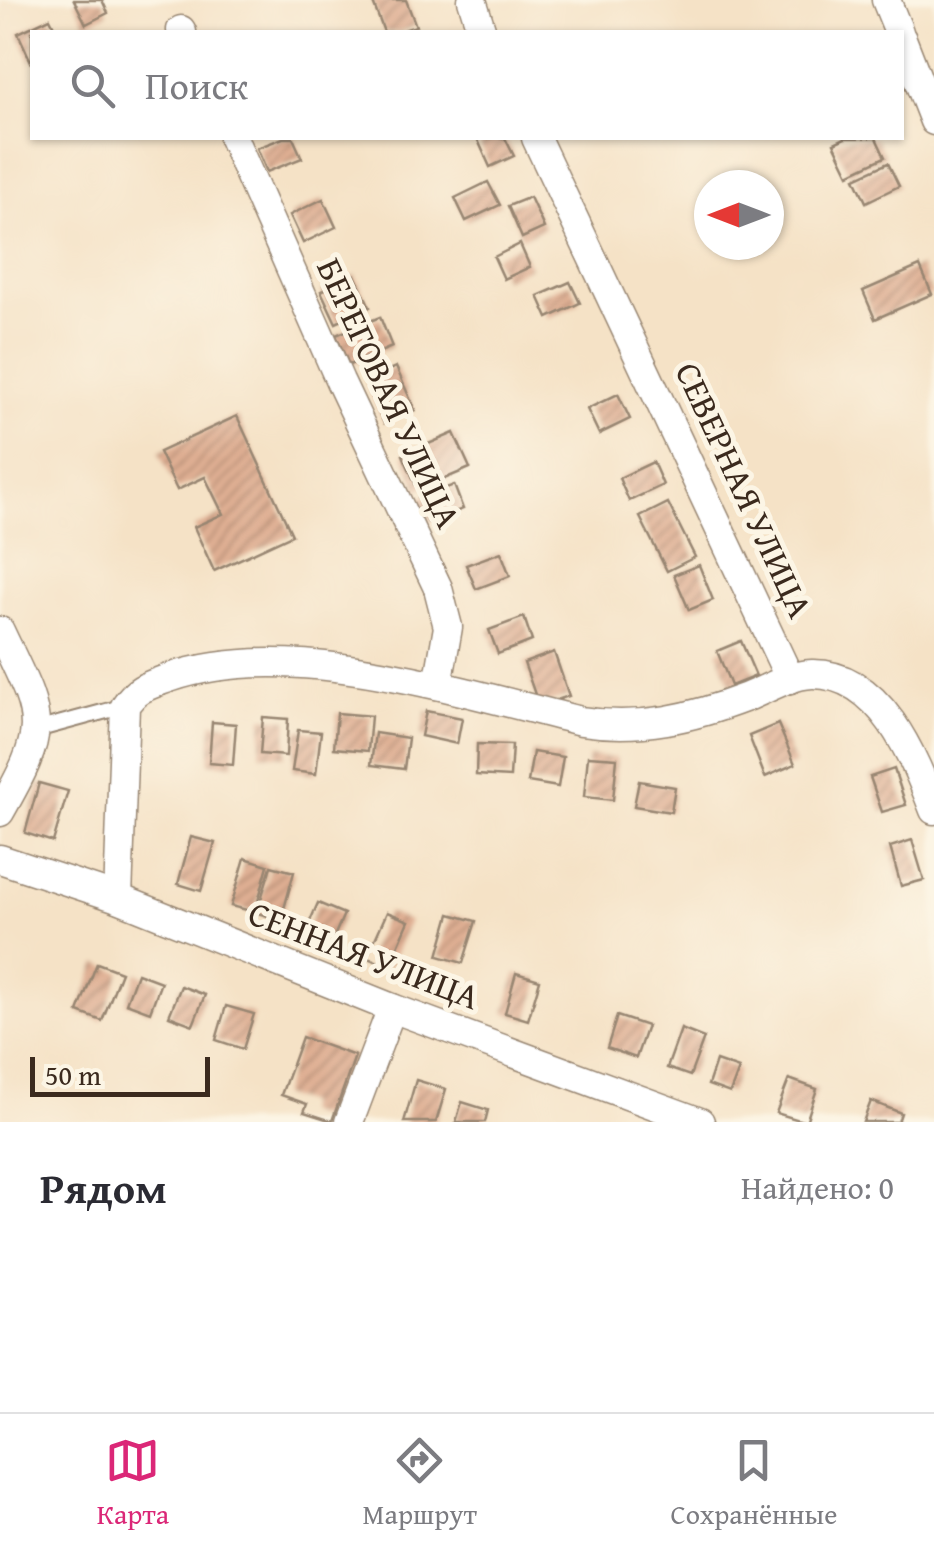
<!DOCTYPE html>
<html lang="ru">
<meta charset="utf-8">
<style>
body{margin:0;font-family:"Gentium Book Plus",serif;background:#f7f7f7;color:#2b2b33}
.compass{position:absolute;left:694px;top:170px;width:90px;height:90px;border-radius:50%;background:#fff;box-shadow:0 2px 8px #0004;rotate:270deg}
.scale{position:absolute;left:30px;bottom:25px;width:180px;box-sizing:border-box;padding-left:10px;border:5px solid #3b2a1e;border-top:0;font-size:28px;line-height:35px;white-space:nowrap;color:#3b2a1e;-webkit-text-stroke:8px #fcf5e5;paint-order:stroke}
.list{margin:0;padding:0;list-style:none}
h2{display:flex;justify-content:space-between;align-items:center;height:130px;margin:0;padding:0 40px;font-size:42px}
h2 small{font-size:32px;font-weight:400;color:#7c7c81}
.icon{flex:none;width:55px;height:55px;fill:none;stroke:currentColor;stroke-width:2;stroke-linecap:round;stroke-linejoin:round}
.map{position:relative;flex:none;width:934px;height:1122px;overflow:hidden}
.search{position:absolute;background:#fff;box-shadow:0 2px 8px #0004;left:30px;right:30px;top:30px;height:110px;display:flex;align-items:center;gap:25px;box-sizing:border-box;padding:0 35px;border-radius:0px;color:#7c7c81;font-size:38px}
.sheet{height:290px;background:#fff}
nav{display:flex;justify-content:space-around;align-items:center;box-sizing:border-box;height:140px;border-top:2px solid #e1e1e2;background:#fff;font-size:28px;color:#7c7c81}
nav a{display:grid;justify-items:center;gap:5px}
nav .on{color:#db2777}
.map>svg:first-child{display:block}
.building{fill:url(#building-hatch)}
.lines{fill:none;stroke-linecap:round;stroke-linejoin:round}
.lane-casing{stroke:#988672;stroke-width:18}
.street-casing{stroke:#988672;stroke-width:31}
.lane{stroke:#fff;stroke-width:14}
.street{stroke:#fff;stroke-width:28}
.labels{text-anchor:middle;stroke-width:10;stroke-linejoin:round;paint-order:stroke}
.street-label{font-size:35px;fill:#3b2a1e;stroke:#fcf5e5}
</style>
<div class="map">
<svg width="934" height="1122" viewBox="0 0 934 1122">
<defs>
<pattern id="building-hatch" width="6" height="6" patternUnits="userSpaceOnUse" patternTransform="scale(2.5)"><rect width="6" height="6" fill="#dfaf93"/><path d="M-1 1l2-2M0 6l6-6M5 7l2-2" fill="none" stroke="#b68f77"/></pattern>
</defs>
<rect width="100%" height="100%" fill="#fcf5e5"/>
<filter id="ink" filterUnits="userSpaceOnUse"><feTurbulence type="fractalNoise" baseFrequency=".01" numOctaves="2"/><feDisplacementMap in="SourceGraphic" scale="20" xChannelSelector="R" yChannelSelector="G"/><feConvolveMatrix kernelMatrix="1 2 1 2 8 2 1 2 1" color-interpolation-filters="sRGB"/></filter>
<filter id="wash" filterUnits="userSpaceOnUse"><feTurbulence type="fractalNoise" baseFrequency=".0048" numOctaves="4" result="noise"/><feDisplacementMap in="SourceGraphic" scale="40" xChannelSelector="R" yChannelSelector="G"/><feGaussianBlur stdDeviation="2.25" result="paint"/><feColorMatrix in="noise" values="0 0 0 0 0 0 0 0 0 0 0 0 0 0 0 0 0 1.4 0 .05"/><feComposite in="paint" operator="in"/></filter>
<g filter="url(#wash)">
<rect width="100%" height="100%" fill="#f5e2c6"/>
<g id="blocks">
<g class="building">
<polygon points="74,0 102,0 108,13 86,24"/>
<polygon points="372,0 406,0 416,26 397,32 384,32"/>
<polygon points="50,18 57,32 32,32 32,64 18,33"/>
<polygon points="283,138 293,138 302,158 267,172 257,148"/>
<polygon points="477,138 505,138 514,156 490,167"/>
<polygon points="845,138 876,138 885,157 849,174 834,143"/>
<polygon points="888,163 899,186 866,202 855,178"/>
<polygon points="488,182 500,205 466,221 455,198"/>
<polygon points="530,197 544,228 522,238 508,206"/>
<polygon points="323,199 336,227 303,243 290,215"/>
<polygon points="520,244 530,267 504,279 494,257"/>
<polygon points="920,266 932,294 875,319 863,291"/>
<polygon points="355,275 370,307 336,323 321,291"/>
<polygon points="570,282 580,303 548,318 538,296"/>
<polygon points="380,317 392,347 349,365 336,335"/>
<polygon points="396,367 415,410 384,423 365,380"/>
<polygon points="618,394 630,419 599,434 587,409"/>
<polygon points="237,416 292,535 214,571 194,527 223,514 205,477 177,490 159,452"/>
<polygon points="454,433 470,468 418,490 403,455"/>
<polygon points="653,462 663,485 629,501 619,478"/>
<polygon points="454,485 463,509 428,522 419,498"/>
<polygon points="668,503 695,557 667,571 640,517"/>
<polygon points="501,552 510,576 476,589 466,565"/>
<polygon points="699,565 713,600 689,610 674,575"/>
<polygon points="524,617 532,641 498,654 489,630"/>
<polygon points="741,641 756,676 731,686 717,651"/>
<polygon points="554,652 569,696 539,706 524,663"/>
<polygon points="426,711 462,718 457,744 421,736"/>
<polygon points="337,713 371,716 368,751 334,748"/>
<polygon points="263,717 288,719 286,756 260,754"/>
<polygon points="212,722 236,724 233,765 209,763"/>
<polygon points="778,724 795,764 765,777 749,736"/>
<polygon points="298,730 321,732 316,774 292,771"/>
<polygon points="375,733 408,738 404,769 371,765"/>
<polygon points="477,744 512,745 510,777 476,775"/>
<polygon points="533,752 563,757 558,787 528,782"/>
<polygon points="588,756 617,758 613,800 584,797"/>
<polygon points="894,769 906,805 882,812 870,777"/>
<polygon points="639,781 675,787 671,812 634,806"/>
<polygon points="39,783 68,791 53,842 25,833"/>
<polygon points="191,837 215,843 201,891 178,884"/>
<polygon points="912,840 924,880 901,886 890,847"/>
<polygon points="245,858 268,865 255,912 231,906"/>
<polygon points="271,866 294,872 281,920 257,913"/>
<polygon points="318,903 344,914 333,939 307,928"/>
<polygon points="387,912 409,921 389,967 367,957"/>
<polygon points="450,914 476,921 463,963 438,956"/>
<polygon points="97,963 121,972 102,1021 78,1012"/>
<polygon points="137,973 161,982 150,1012 126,1003"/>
<polygon points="516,973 540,980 528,1020 505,1013"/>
<polygon points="181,986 205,995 193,1025 169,1016"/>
<polygon points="226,1006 254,1014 243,1049 216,1040"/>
<polygon points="617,1016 647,1026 636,1058 607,1048"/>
<polygon points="681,1029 704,1038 690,1076 667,1068"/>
<polygon points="302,1037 355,1056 332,1121 304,1112 307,1104 281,1095"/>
<polygon points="716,1061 739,1069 730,1093 708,1085"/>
<polygon points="789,1079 817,1089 806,1122 776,1113"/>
<polygon points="416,1080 446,1089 436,1122 404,1122"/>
<polygon points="871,1101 901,1113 898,1122 863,1122"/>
<polygon points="462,1102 488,1110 485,1122 456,1122"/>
</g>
</g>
</g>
<g filter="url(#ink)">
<use href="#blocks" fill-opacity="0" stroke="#988672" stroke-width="2.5"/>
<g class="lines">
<defs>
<polyline id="lane" points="36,730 125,706"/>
<g id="street">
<polyline points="472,0 482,32"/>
<polyline points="886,0 899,32"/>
<polyline points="181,30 182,32"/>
<polyline points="902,39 934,121"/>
<polyline points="233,138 340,381 438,588 448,627 438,685"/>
<polyline points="536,138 790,679"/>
<path d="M0 631C42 720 51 723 0 812"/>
<polyline points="0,859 118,898 392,1008 700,1122"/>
<path d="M118 898 125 706C136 688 150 685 169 678 291 636 460 692 581 721 640 730 692 718 747 697 767 689 790 675 812 674 881 673 914 758 934 810"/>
<polyline points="349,1122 392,1008"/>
</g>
</defs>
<use href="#lane" class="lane-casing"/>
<use href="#street" class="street-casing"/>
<use href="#lane" class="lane"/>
<use href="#street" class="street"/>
</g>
</g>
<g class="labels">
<g class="street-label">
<text transform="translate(389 393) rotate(65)" y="12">БЕРЕГОВАЯ УЛИЦА</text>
<text transform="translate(744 490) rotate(65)" y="12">СЕВЕРНАЯ УЛИЦА</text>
<text transform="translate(364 955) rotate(21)" y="12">СЕННАЯ УЛИЦА</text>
</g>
</g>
</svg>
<svg class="compass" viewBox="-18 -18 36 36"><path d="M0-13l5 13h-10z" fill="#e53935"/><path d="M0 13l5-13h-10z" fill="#7c7c81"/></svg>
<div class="scale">50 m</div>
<div class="search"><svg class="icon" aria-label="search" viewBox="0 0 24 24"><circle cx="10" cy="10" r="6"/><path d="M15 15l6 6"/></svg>Поиск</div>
</div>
<section class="sheet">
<h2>Рядом<small>Найдено: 0</small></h2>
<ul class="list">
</ul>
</section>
<nav>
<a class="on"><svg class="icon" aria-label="map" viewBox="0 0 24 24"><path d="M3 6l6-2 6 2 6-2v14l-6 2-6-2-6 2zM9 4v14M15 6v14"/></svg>Карта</a>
<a><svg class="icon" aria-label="directions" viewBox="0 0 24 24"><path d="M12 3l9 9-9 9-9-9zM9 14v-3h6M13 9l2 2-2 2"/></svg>Маршрут</a>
<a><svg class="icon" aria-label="saved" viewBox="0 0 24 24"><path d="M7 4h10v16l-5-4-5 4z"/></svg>Сохранённые</a>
</nav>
